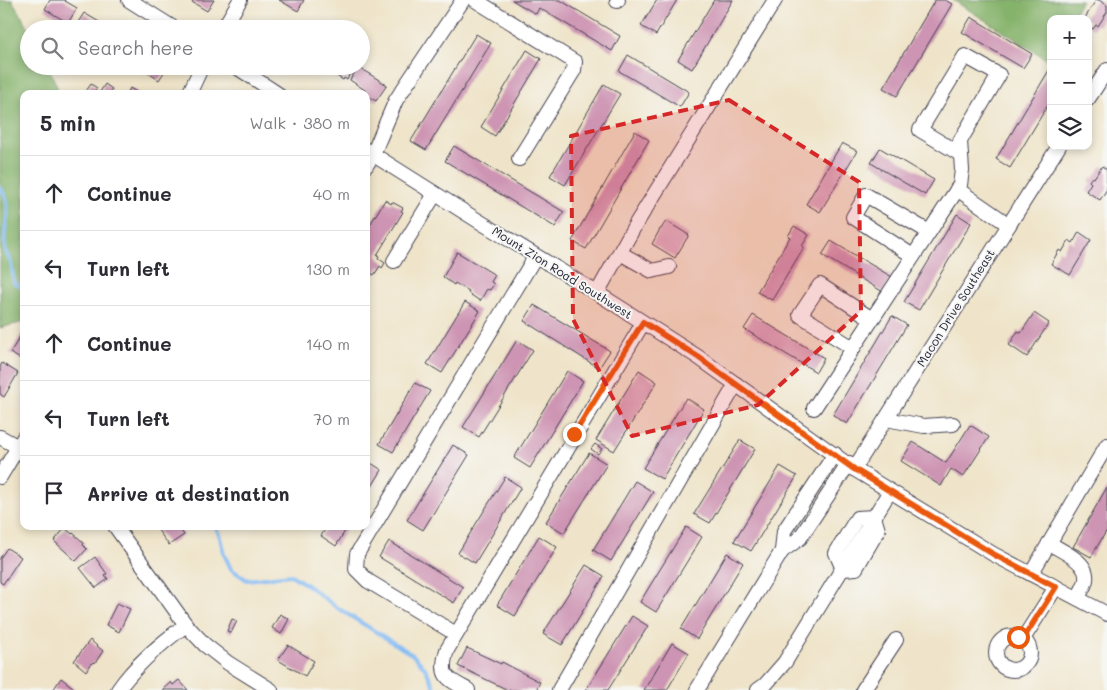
<!DOCTYPE html>
<meta charset="utf-8">
<style>
body{margin:0;font-family:Mali,sans-serif;background:#f2f2f3;color:#2b2b33}
.controls{position:absolute;right:15px;top:15px;display:grid;overflow:hidden;border-radius:10px;box-shadow:0 2px 8px #0003}
.controls button{width:45px;height:45px;display:grid;place-items:center;padding:0;border:0;border-bottom:1px solid #e1e1e2;background:#fff;color:#2b2b33;font:25px sans-serif}
.stop{position:absolute;width:15px;height:15px;margin:-11px;border:4px solid #ea580c;border-radius:50%;background:#fff}
.stop.end{background:#ea580c;border-color:#fff;box-shadow:0 1px 5px #0008}
.list{margin:0;padding:0;list-style:none}
h2{display:flex;justify-content:space-between;align-items:center;height:65px;margin:0;padding:0 20px;font-size:21px}
h2 small{font-size:16px;font-weight:400;color:#7c7c81}
.list li{display:grid;grid-template-columns:32px 1fr auto;gap:15px;align-items:center;box-sizing:border-box;height:75px;padding:0 20px;border-top:1px solid #e1e1e2}
.list b{display:block;font-size:19px;white-space:nowrap}
.list em{font-size:16px;font-style:normal;color:#7c7c81}
.icon{flex:none;width:28px;height:28px;fill:none;stroke:currentColor;stroke-width:2;stroke-linecap:round;stroke-linejoin:round}
.map{position:relative;flex:none;width:1107px;height:690px;overflow:hidden}
.search{position:absolute;background:#fff;box-shadow:0 2px 8px #0003;left:20px;top:20px;width:350px;height:55px;display:flex;align-items:center;gap:12px;box-sizing:border-box;padding:0 18px;border-radius:28px;color:#7c7c81;font-size:19px}
.panel{position:absolute;background:#fff;box-shadow:0 2px 8px #0003;left:20px;top:90px;width:350px;height:440px;border-radius:10px}
.map>svg:first-child{display:block}
.forest{fill:#86b36c;stroke:#546a54}
.lines{fill:none;stroke-linecap:round;stroke-linejoin:round}
.stream{stroke:#83bbf4;stroke-width:4}
.building{fill:#ce94b3}
.minor-casing{stroke:#413f50;stroke-width:16}
.minor{stroke:#fff;stroke-width:14}
.route{stroke:#ea580c;stroke-width:6}
.marked{fill:#d62828;fill-opacity:0.2;stroke:#d62828;stroke-width:4;stroke-dasharray:10 6;stroke-linejoin:round}
.labels{text-anchor:middle;stroke-width:4;stroke-linejoin:round;paint-order:stroke}
.street-label{font-size:12px;fill:#22223b;stroke:#f6f6f2}
</style>
<div class="map">
<svg width="1107" height="690" viewBox="0 0 1107 690">
<rect width="100%" height="100%" fill="#f6f6f2"/>
<filter id="ink" filterUnits="userSpaceOnUse"><feTurbulence type="fractalNoise" baseFrequency=".02" numOctaves="2"/><feDisplacementMap in="SourceGraphic" scale="10" xChannelSelector="R" yChannelSelector="G"/><feConvolveMatrix kernelMatrix="1 2 1 2 8 2 1 2 1" color-interpolation-filters="sRGB"/></filter>
<filter id="wash" filterUnits="userSpaceOnUse"><feTurbulence type="fractalNoise" baseFrequency=".0096" numOctaves="4" result="noise"/><feDisplacementMap in="SourceGraphic" scale="20" xChannelSelector="R" yChannelSelector="G"/><feGaussianBlur stdDeviation="1.12" result="paint"/><feColorMatrix in="noise" values="0 0 0 0 0 0 0 0 0 0 0 0 0 0 0 0 0 1.4 0 .05"/><feComposite in="paint" operator="in"/></filter>
<g filter="url(#wash)">
<rect width="100%" height="100%" fill="#efe4c9"/>
<g class="forest">
<polygon points="0,0 12,0 29,29 29,66 48,66 60,94 24,94 24,322 0,328"/>
<polygon points="953,0 1082,0 1071,19 1051,19 1051,55 1048,60"/>
</g>
<g class="lines">
<g class="stream">
<path d="M0 188C16 206 1 227 5 248 6 253 9 258 11 263 12 269 13 276 14 283L24 288"/>
<polyline points="215,526 219,534 224,554 231,569 247,580 291,575 307,585 336,607 413,655 425,668 433,684 434,690"/>
</g>
</g>
<g id="blocks">
<g class="building">
<polygon points="50,0 66,0 65,1 77,8 68,23 45,9"/>
<polygon points="192,0 214,0 207,11 192,2"/>
<polygon points="279,0 304,0 298,11"/>
<polygon points="512,0 560,0 620,36 612,51 539,8 536,14"/>
<polygon points="657,0 677,0 656,35 641,26"/>
<polygon points="714,0 733,0 692,69 678,60"/>
<polygon points="935,0 945,0 952,4 897,96 883,88"/>
<polygon points="1096,0 1099,0 1107,5 1107,12 1098,26 1096,25 1093,29 1088,26 1090,21 1085,18"/>
<polygon points="84,13 106,26 104,29 78,29 75,27"/>
<polygon points="971,17 1032,54 1023,68 962,32"/>
<polygon points="268,21 282,29 263,29"/>
<polygon points="476,34 491,43 426,150 411,141"/>
<polygon points="527,50 541,59 495,136 481,127"/>
<polygon points="628,55 689,92 680,107 619,71"/>
<polygon points="137,66 168,66 159,80"/>
<polygon points="321,66 353,66 347,80 344,78 343,80"/>
<polygon points="358,67 387,85 376,101 363,93 365,90 350,80"/>
<polygon points="1051,67 1051,100 1010,168 996,159"/>
<polygon points="91,84 97,88 92,94 84,94"/>
<polygon points="105,84 112,89 109,94 100,92"/>
<polygon points="604,84 620,94 565,185 550,176"/>
<polygon points="130,88 140,94 127,94"/>
<polygon points="635,131 649,140 586,249 572,241"/>
<polygon points="842,143 857,151 820,212 806,204"/>
<polygon points="454,146 564,212 555,227 445,161"/>
<polygon points="880,148 934,180 925,195 871,163"/>
<polygon points="1102,166 1107,170 1107,189 1100,200 1086,191 1091,183 1089,181 1092,177 1094,178"/>
<polygon points="385,200 391,204 392,202 403,208 401,211 403,212 377,255 379,256 378,258 385,263 382,268 380,266 374,275 366,270 366,231"/>
<polygon points="957,214 971,223 919,310 904,302"/>
<polygon points="666,221 689,235 675,258 652,244 660,229 661,229"/>
<polygon points="794,226 809,235 802,246 804,247 772,300 757,292 790,237 788,236"/>
<polygon points="1079,232 1091,240 1070,275 1051,264 1059,250 1062,252 1069,240 1073,243"/>
<polygon points="831,241 892,277 883,292 822,255"/>
<polygon points="457,252 495,275 491,282 494,284 490,290 487,289 480,301 468,293 469,291 455,283 454,285 443,277"/>
<polygon points="465,302 480,311 442,373 427,364"/>
<polygon points="534,305 610,351 599,368 524,321"/>
<polygon points="1034,313 1049,323 1027,357 1009,345 1018,331 1021,333"/>
<polygon points="753,315 824,358 816,372 744,329"/>
<polygon points="892,316 907,325 847,424 833,415"/>
<polygon points="24,330 24,361 10,353"/>
<polygon points="517,340 533,350 479,437 463,427"/>
<polygon points="2,363 18,373 4,397 0,394 0,367"/>
<polygon points="639,370 657,382 614,451 596,440"/>
<polygon points="567,371 583,381 530,468 514,458"/>
<polygon points="415,383 430,391 393,452 379,444"/>
<polygon points="686,398 704,409 662,479 643,468"/>
<polygon points="970,425 989,437 963,477 951,469 941,486 901,461 913,442 946,463"/>
<polygon points="740,440 755,449 710,523 694,514"/>
<polygon points="595,444 602,449 598,454 591,449"/>
<polygon points="453,445 469,455 423,530 407,520"/>
<polygon points="589,453 607,464 564,533 546,522"/>
<polygon points="366,460 382,470 366,496"/>
<polygon points="780,466 797,476 751,551 734,541"/>
<polygon points="505,477 521,487 475,563 458,553"/>
<polygon points="635,481 653,492 611,561 593,550"/>
<polygon points="1107,487 1107,530 1091,557 1073,547"/>
<polygon points="158,526 178,526 184,535 169,545 157,529 159,528"/>
<polygon points="327,526 348,526 336,546 321,536"/>
<polygon points="686,527 702,537 656,612 640,602"/>
<polygon points="65,528 72,534 73,533 84,543 83,545 87,549 76,561 54,541"/>
<polygon points="539,536 557,547 515,616 497,605"/>
<polygon points="389,541 463,587 454,603 379,557"/>
<polygon points="7,548 21,557 3,584 0,582 0,558"/>
<polygon points="727,553 743,563 697,639 681,629"/>
<polygon points="95,557 107,574 105,575 108,579 96,588 80,568"/>
<polygon points="586,565 604,576 562,645 543,634"/>
<polygon points="117,603 130,609 119,632 106,625"/>
<polygon points="280,614 289,619 281,634 272,628"/>
<polygon points="632,616 648,626 608,690 586,690"/>
<polygon points="232,619 237,621 231,633 227,631"/>
<polygon points="90,640 103,651 95,663 93,662 86,671 74,661"/>
<polygon points="672,643 689,653 667,690 644,690"/>
<polygon points="288,645 314,661 305,676 278,660"/>
<polygon points="467,648 501,664 502,662 540,682 536,690 508,690 458,666"/>
<polygon points="61,678 74,688 73,690 53,690"/>
<polygon points="179,680 188,690 162,690 171,682 173,685"/>
</g>
</g>
</g>
<g filter="url(#ink)">
<use href="#blocks" fill-opacity="0" stroke="#413f50" stroke-width="1"/>
<g class="lines">
<defs>
<g id="minor">
<polyline points="129,0 175,29"/>
<polyline points="475,0 575,62 574,70 519,159"/>
<polyline points="617,1 618,0"/>
<polyline points="223,29 240,0"/>
<polyline points="235,66 278,94"/>
<polyline points="189,94 202,66"/>
<polyline points="1088,99 1107,70"/>
<polyline points="366,150 477,220 597,293 698,357 854,469 993,554 1107,614"/>
<polyline points="366,166 373,154 396,100 463,0"/>
<polyline points="957,189 1009,225"/>
<polyline points="620,253 652,271 669,267"/>
<polyline points="913,256 853,217 866,195 929,232"/>
<polyline points="394,261 435,194"/>
<polyline points="597,293 634,227 775,0"/>
<polyline points="853,348 800,315 820,285 872,319"/>
<polyline points="814,408 960,185 962,170 960,141 999,75 965,56 920,130 960,154"/>
<polyline points="886,419 924,426 953,424"/>
<polyline points="0,437 24,450"/>
<polyline points="854,469 1059,146"/>
<polyline points="0,477 24,437"/>
<polyline points="115,526 186,625 205,645 228,663 271,690"/>
<path d="M1049 543C1061 551 1089 561 1086 580 1085 586 1080 593 1078 598"/>
<polyline points="782,551 784,531 835,454"/>
<polyline points="843,569 836,553 857,518 874,517"/>
<polyline points="843,569 856,568 878,530 874,517"/>
<polyline points="1031,574 1107,445"/>
<polyline points="456,634 368,581 356,569 357,554 535,257"/>
<circle cx="1013" cy="653" r="17"/>
<polyline points="1023,639 1056,587"/>
<path d="M118 690C136 664 160 644 186 625"/>
<path d="M468 690C446 678 439 676 447 650L643 323"/>
<polyline points="559,690 736,384"/>
<polyline points="697,690 782,551 800,538 849,463"/>
<polyline points="758,690 765,685 785,662 890,491"/>
<polyline points="863,690 896,640"/>
</g>
</defs>
<use href="#minor" class="minor-casing"/>
<use href="#minor" class="minor"/>
</g>
</g>
<g class="lines" filter="url(#ink)">
<polyline class="route" points="574,434 643,322 698,357 854,469 993,554 1056,587 1023,639 1018,637"/>
</g>
<path class="marked" d="M729 100 859 182 861 311 758 405 632 436 573 319 571 136Z"/>
<g class="labels">
<g class="street-label">
<text transform="translate(562 273) rotate(32)" y="4">Mount Zion Road Southwest</text>
<text transform="translate(956 308) rotate(-58)" y="4">Macon Drive Southeast</text>
</g>
</g>
</svg>
<div class="controls">
<button>+</button>
<button>−</button>
<button><svg class="icon" aria-label="layers" viewBox="0 0 24 24"><path d="M12 4l9 5-9 5-9-5zM3 14l9 5 9-5"/></svg></button>
</div>
<div class="stop" style="left:1018px;top:637px"></div>
<div class="stop end" style="left:574px;top:434px"></div>
<div class="search"><svg class="icon" aria-label="search" viewBox="0 0 24 24"><circle cx="10" cy="10" r="6"/><path d="M15 15l6 6"/></svg>Search here</div>
<section class="panel">
<h2>5 min<small>Walk · 380 m</small></h2>
<ul class="list">
<li><svg class="icon" aria-label="ahead" viewBox="0 0 24 24"><path d="M12 20V5M6 11l6-6 6 6"/></svg><div><b>Continue</b></div><em>40 m</em></li>
<li><svg class="icon" aria-label="left" viewBox="0 0 24 24"><path d="M17 20v-9H6M10 6l-5 5 5 5"/></svg><div><b>Turn left</b></div><em>130 m</em></li>
<li><svg class="icon" aria-label="ahead" viewBox="0 0 24 24"><path d="M12 20V5M6 11l6-6 6 6"/></svg><div><b>Continue</b></div><em>140 m</em></li>
<li><svg class="icon" aria-label="left" viewBox="0 0 24 24"><path d="M17 20v-9H6M10 6l-5 5 5 5"/></svg><div><b>Turn left</b></div><em>70 m</em></li>
<li><svg class="icon" aria-label="arrive" viewBox="0 0 24 24"><path d="M6 21V4h12l-3 4 3 4H6"/></svg><div><b>Arrive at destination</b></div></li>
</ul>
</section>
</div>
